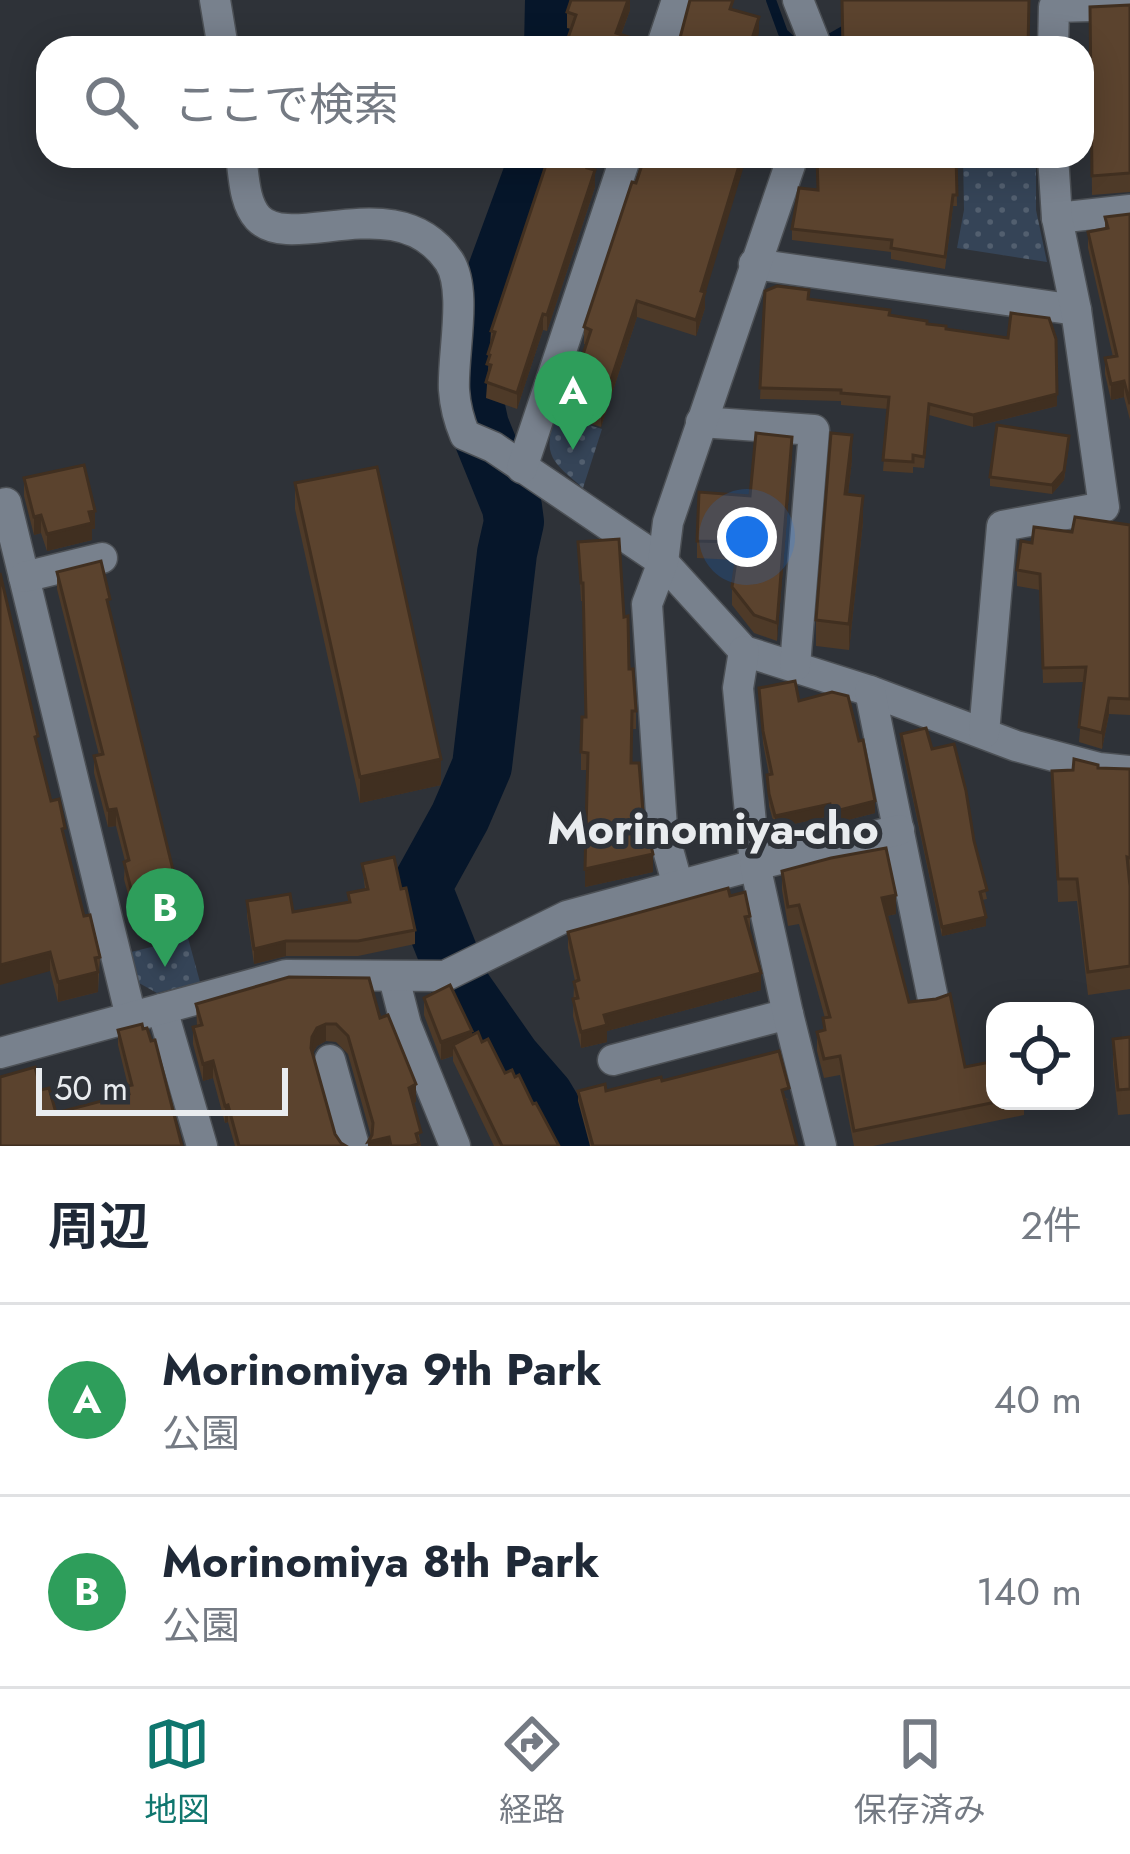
<!DOCTYPE html>
<html lang="ja">
<meta charset="utf-8">
<style>
body{margin:0;font-family:Jost,"Noto Sans JP",sans-serif;background:#f2f2f3;color:#1f2937}
.controls{position:absolute;right:36px;bottom:36px;display:grid;overflow:hidden;border-radius:24px;box-shadow:0 6px 30px #0003}
.controls button{width:108px;height:108px;display:grid;place-items:center;padding:0;border:0;border-bottom:3px solid #e0e1e3;background:#fff;color:#1f2937;font:60px sans-serif}
.scale{position:absolute;left:36px;bottom:30px;width:252px;box-sizing:border-box;padding-left:12px;border:6px solid #e9ecef;border-top:0;font-size:33px;line-height:42px;white-space:nowrap;color:#e9ecef;-webkit-text-stroke:9px #2e3238;paint-order:stroke}
.you{position:absolute;left:747px;top:537px;width:42px;height:42px;margin:-30px;border:9px solid #fff;border-radius:50%;background:#1a73e8;box-shadow:0 0 0 18px #1a73e833}
.badge{display:grid;place-items:center;width:78px;height:78px;border-radius:50%;background:#0f766e;color:#fff;font-size:39px;font-weight:700}
.pin{position:absolute;translate:-50% -99px;filter:drop-shadow(0 3px 6px #0008)}
.pin::after{content:'';position:absolute;top:63px;width:42px;height:36px;background:inherit;clip-path:polygon(0 0,100% 0,50% 100%)}
.list{margin:0;padding:0;list-style:none}
h2{display:flex;justify-content:space-between;align-items:center;height:156px;margin:0;padding:0 48px;font-size:51px}
h2 small{font-size:39px;font-weight:400;color:#747a83}
.list li{display:grid;grid-template-columns:78px 1fr auto;gap:36px;align-items:center;box-sizing:border-box;height:192px;padding:0 48px;border-top:3px solid #e0e1e3}
.list b{display:block;font-size:45px;white-space:nowrap}
.list p{margin:0;font-size:39px;white-space:nowrap;color:#747a83}
.list em{font-size:39px;font-style:normal;color:#747a83}
.icon{flex:none;width:66px;height:66px;fill:none;stroke:currentColor;stroke-width:2;stroke-linecap:round;stroke-linejoin:round}
.map{position:relative;flex:none;width:1130px;height:1146px;overflow:hidden}
.search{position:absolute;background:#fff;box-shadow:0 6px 30px #0003;left:36px;right:36px;top:36px;height:132px;display:flex;align-items:center;gap:30px;box-sizing:border-box;padding:0 42px;border-radius:36px;color:#747a83;font-size:45px}
.sheet{height:540px;background:#fff}
nav{display:flex;justify-content:space-around;align-items:center;box-sizing:border-box;height:168px;border-top:3px solid #e0e1e3;background:#fff;font-size:33px;color:#747a83}
nav a{display:grid;justify-items:center;gap:6px}
nav .on{color:#0f766e}
.map>svg:first-child{display:block}
.park{fill:url(#park-dots)}
.lines{fill:none;stroke-linecap:round;stroke-linejoin:round}
.stream{stroke:#06162a;stroke-width:10}
.river{stroke:#06162a;stroke-width:60}
.minor-casing{stroke:#4c5055;stroke-width:33}
.minor{stroke:#78818d;stroke-width:30}
.wall{fill:#4e3a28}
.shaded-wall{fill:#402f20}
.building{fill:#5b432e;stroke:#402f20;stroke-width:3}
.labels{text-anchor:middle;stroke-width:10;stroke-linejoin:round;paint-order:stroke}
.neighbourhood-label{font-size:45px;font-weight:bold;fill:#e9ecef;stroke:#2e3238}
</style>
<div class="map">
<svg width="1130" height="1146" viewBox="0 0 1130 1146">
<defs>
<pattern id="park-dots" width="8" height="8" patternUnits="userSpaceOnUse" patternTransform="scale(3)"><rect width="8" height="8" fill="#354457"/><path d="M2 2h.1M6 6h.1" fill="none" stroke="#525f6f" stroke-width="1.8" stroke-linecap="round"/></pattern>
</defs>
<rect width="100%" height="100%" fill="#2e3238"/>
<g class="park">
<polygon points="963,156 1036,156 1036,210 1047,262 957,248 964,210"/>
<path d="M556 415 602 429 583 488C553 462 541 456 556 415Z"/>
<polygon points="188,938 200,982 157,993 139,983 131,952"/>
</g>
<g class="lines">
<polyline class="stream" points="771,0 783,33 796,45 831,38 852,26"/>
<g class="river">
<polyline points="554,48 555,0"/>
<polyline points="540,156 497,273 475,360 472,394 479,426 512,507 514,522 507,553 482,766 460,817 423,884 425,896 462,989 511,1059 544,1097 573,1146"/>
</g>
<defs>
<g id="minor">
<polyline points="215,0 223,48"/>
<polyline points="798,0 817,48"/>
<polyline points="661,48 677,0"/>
<polyline points="1053,48 1054,7 1130,5"/>
<path d="M241 156C244 176 244 203 258 218 292 254 398 185 449 261 468 290 452 355 454 390 455 405 459 421 465 435L493 447 663 562 744 651 870 691 1016 746 1099 768 1130 771"/>
<polyline points="1057,218 1130,210"/>
<polyline points="754,264 1076,310"/>
<polyline points="701,422 814,430 795,666"/>
<polyline points="522,468 626,156"/>
<polyline points="6,503 131,1017"/>
<polyline points="24,577 102,558"/>
<polyline points="870,691 933,999"/>
<polyline points="984,733 1002,526 1104,507 1076,310 1057,218 1053,156"/>
<polyline points="678,886 662,828 647,604 663,562 668,522 793,156"/>
<polyline points="394,978 406,1025 455,1146"/>
<polyline points="162,1009 202,1146"/>
<polyline points="0,1053 286,975 445,976 567,916 755,865 738,688 744,651"/>
<polyline points="330,1060 354,1146"/>
<polyline points="613,1060 788,1014"/>
<polyline points="821,1146 788,1014 755,865 899,830"/>
</g>
</defs>
<use href="#minor" class="minor-casing"/>
<use href="#minor" class="minor"/>
</g>
<g class="wall">
<polygon points="570,0 630,0 630,10 621,35 653,48 568,48 568,38 571,29 567,28 567,12"/>
<polygon points="1130,5 1130,192 1092,195 1090,7"/>
<polygon points="956,156 957,206 953,206 945,269 891,259 891,252 792,240 792,229 818,190"/>
<polygon points="592,169 595,187 547,331 543,330 517,409 486,398 491,331"/>
<polygon points="636,183 705,295 705,308 696,336 637,317 601,427 568,416 568,400 586,344 584,344 584,327"/>
<polygon points="1130,214 1130,420 1124,397 1111,400 1105,374 1105,358 1113,357 1088,248 1088,232 1105,228 1105,217"/>
<polygon points="765,291 889,315 946,329 1057,406 973,427 929,415 924,468 913,467 913,473 883,471 888,409 841,405 841,401 760,399"/>
<polygon points="1069,445 1064,480 1052,494 990,486 990,477"/>
<polygon points="792,455 777,641 754,633 732,605 732,587 736,560 697,558 697,541 750,496"/>
<polygon points="852,460 848,494 863,522 849,650 816,646 816,620"/>
<polygon points="24,478 95,529 92,529 92,540 47,551 41,533 34,535 24,496"/>
<polygon points="295,483 441,785 360,803 295,509"/>
<polygon points="1130,525 1130,715 1109,714 1102,749 1079,742 1084,682 1043,683 1040,590 1017,586 1017,570 1032,543 1072,532"/>
<polygon points="578,542 624,617 636,711 636,729 632,729 631,763 653,872 585,887 587,770 581,770 581,752 586,717 583,601 581,601"/>
<polygon points="57,572 110,614 185,937 153,945 145,927 137,929 124,879 125,861 116,826 108,827 94,773 94,756 99,755 57,589"/>
<polygon points="759,688 799,701 875,813 832,824 830,816 775,828 769,806 767,775 769,775 763,743"/>
<polygon points="901,734 932,749 974,841 987,899 982,900 986,926 942,936 901,743"/>
<polygon points="38,749 51,801 65,841 84,916 100,957 98,992 58,1002 50,971"/>
<polygon points="1098,768 1130,769 1130,989 1088,995 1077,901 1058,902 1052,771"/>
<polygon points="362,864 401,889 415,930 415,944 358,956 286,956 254,964 247,916 247,901 293,912 348,903 348,893 365,889"/>
<polygon points="782,871 896,914 887,916 909,1002 995,1101 1024,1101 1024,1115 873,1146 854,1146 840,1075 824,1078 817,1051 817,1032 823,1031 823,1018 825,1018 799,924 788,926 782,890"/>
<polygon points="730,896 750,916 750,932 761,990 607,1031 607,1042 581,1048 573,1016 574,982 575,981 568,948 568,932"/>
<polygon points="424,998 482,1042 505,1073 533,1104 559,1146 494,1146 453,1061 453,1056 441,1060 424,1015"/>
<polygon points="196,1004 380,1018 416,1102 413,1103 421,1146 368,1146 371,1136 348,1054 336,1042 326,1041 317,1046 313,1053 335,1134 341,1143 346,1146 235,1146 228,1122 225,1123 213,1078 203,1081 193,1044 193,1027 197,1026"/>
<polygon points="118,1030 182,1146 0,1146 41,1090 56,1113 127,1094 128,1086 118,1045"/>
<polygon points="1130,1037 1130,1114 1118,1115 1113,1064 1113,1039"/>
<polygon points="662,1081 789,1099 785,1100 797,1146 590,1146 578,1101 578,1091 606,1091"/>
</g>
<g class="shaded-wall">
<polygon points="628,0 630,0 630,10 616,48 616,33"/>
<polygon points="759,17 759,33 754,48 749,48"/>
<polygon points="591,156 597,156 587,184 587,168"/>
<polygon points="742,156 747,156 705,295 705,308 696,336 696,320 701,291"/>
<polygon points="595,170 595,187 547,331 547,315"/>
<polygon points="637,301 637,317 601,427 601,410"/>
<polygon points="543,314 543,330 517,409 517,393"/>
<polygon points="1124,381 1124,397 1111,400 1111,384"/>
<polygon points="1057,394 1057,406 973,427 973,415"/>
<polygon points="852,435 852,460 845,520 845,494"/>
<polygon points="1069,436 1064,480 1052,494 1052,485"/>
<polygon points="792,437 792,455 777,641 777,623"/>
<polygon points="863,496 863,522 849,650 849,624"/>
<polygon points="95,511 95,529 92,529 92,540 47,551 47,534"/>
<polygon points="41,515 41,533 34,535 34,517"/>
<polygon points="1109,698 1109,714 1102,749 1102,733"/>
<polygon points="441,759 441,785 360,803 360,777"/>
<polygon points="875,801 875,813 832,824 832,812"/>
<polygon points="830,804 830,816 775,828 775,816"/>
<polygon points="116,809 116,826 108,827 108,810"/>
<polygon points="653,854 653,872 585,887 585,869"/>
<polygon points="896,895 896,914 882,917 882,898"/>
<polygon points="986,917 986,926 942,936 942,927"/>
<polygon points="185,919 185,937 153,945 153,928"/>
<polygon points="286,941 286,956 254,964 254,949"/>
<polygon points="50,952 50,971 0,985 0,965"/>
<polygon points="98,972 98,992 58,1002 58,982"/>
<polygon points="761,973 761,990 607,1031 607,1042 581,1048 581,1032 604,1015"/>
<polygon points="326,1024 326,1041 317,1046 312,1054 312,1037 317,1028"/>
<polygon points="472,1031 472,1049 453,1045 453,1056 441,1060 441,1042"/>
<polygon points="213,1061 213,1078 203,1081 203,1064"/>
<polygon points="416,1084 416,1102 409,1105 409,1088"/>
<polygon points="228,1105 228,1122 225,1123 225,1106"/>
<polygon points="389,1137 389,1146 368,1146 368,1142"/>
</g>
<g class="building">
<polygon points="571,0 628,0 616,33 645,42 653,48 570,48 573,40 568,38 576,15 567,12"/>
<polygon points="690,0 733,0 730,9 759,17 749,48 671,48 680,38"/>
<polygon points="842,0 1029,0 1028,48 843,48"/>
<polygon points="1130,5 1130,173 1092,176 1090,7"/>
<polygon points="549,156 591,156 587,168 595,170 547,315 543,314 517,393 486,382 491,365 487,364 490,355 488,354 495,332 491,331"/>
<polygon points="645,156 742,156 701,291 705,292 696,320 637,301 601,410 568,400 591,330 584,327 632,182 636,183"/>
<polygon points="817,156 956,156 957,195 953,195 945,257 891,248 892,240 792,229 799,188 818,190"/>
<polygon points="1130,214 1130,404 1124,381 1111,384 1105,358 1117,356 1088,232 1108,228 1105,217"/>
<polygon points="777,286 809,290 808,299 890,310 889,315 927,321 927,324 946,326 946,329 1008,338 1011,313 1049,318 1056,339 1057,394 973,415 929,404 924,457 913,455 913,462 883,460 889,397 841,393 841,390 760,388 765,291"/>
<polygon points="997,425 1069,436 1064,471 1052,485 990,477"/>
<polygon points="756,433 792,437 777,623 754,615 732,587 739,542 697,541 699,492 750,496"/>
<polygon points="831,433 852,435 845,494 863,496 849,624 816,620"/>
<polygon points="84,465 95,511 89,512 92,523 47,534 41,515 34,517 24,478"/>
<polygon points="377,467 441,759 360,777 295,483"/>
<polygon points="1075,517 1130,525 1130,699 1109,698 1102,733 1079,727 1086,667 1043,668 1040,574 1017,570 1021,541 1032,543 1034,527 1072,532"/>
<polygon points="619,539 624,617 628,616 629,669 633,669 636,711 632,711 631,763 639,763 643,812 653,854 585,869 588,753 581,752 582,717 586,717 583,583 581,583 578,542"/>
<polygon points="101,561 110,599 107,600 185,919 153,928 145,910 137,912 124,862 129,860 116,809 108,810 94,756 103,754 57,572"/>
<polygon points="0,573 38,736 35,737 51,801 59,799 65,828 62,829 84,916 90,915 100,957 95,958 98,972 58,982 50,952 0,965"/>
<polygon points="795,681 799,701 832,692 848,696 859,741 863,740 875,801 832,812 830,804 775,816 769,794 767,775 772,774 763,731 759,688"/>
<polygon points="926,728 932,749 954,744 966,791 974,841 987,890 980,892 986,917 942,927 901,734"/>
<polygon points="1074,759 1098,765 1098,768 1130,769 1130,858 1127,857 1130,886 1130,966 1088,972 1077,879 1058,879 1052,771 1073,770"/>
<polygon points="886,848 896,895 882,898 909,1002 936,999 950,994 965,1067 995,1061 995,1101 1001,1101 854,1131 840,1056 824,1059 817,1032 825,1030 823,1018 830,1017 799,905 788,907 782,871 831,858"/>
<polygon points="394,857 401,889 406,888 415,930 358,941 286,941 254,949 247,901 290,894 293,912 350,902 348,893 368,889 362,864"/>
<polygon points="728,888 730,896 745,892 750,916 745,917 761,973 604,1015 607,1025 581,1032 573,999 578,998 574,982 579,980 568,932"/>
<polygon points="289,977 369,978 380,1018 388,1015 416,1084 409,1088 421,1132 416,1134 419,1144 410,1146 391,1146 389,1137 368,1142 372,1135 373,1123 348,1036 336,1024 326,1024 317,1028 312,1037 311,1048 335,1134 341,1143 346,1146 239,1146 228,1105 225,1106 213,1061 203,1064 193,1027 202,1025 196,1004"/>
<polygon points="450,985 472,1031 441,1042 424,998"/>
<polygon points="142,1024 143,1029 147,1028 151,1041 155,1040 182,1146 0,1146 0,1077 35,1067 41,1090 49,1088 56,1113 129,1094 127,1086 132,1085 118,1030"/>
<polygon points="478,1032 482,1042 488,1039 505,1073 512,1070 515,1077 519,1075 533,1104 536,1103 559,1146 502,1146 453,1045"/>
<polygon points="1130,1037 1130,1089 1118,1090 1113,1039"/>
<polygon points="779,1051 789,1088 782,1090 797,1146 593,1146 578,1091 605,1084 606,1091 661,1077 662,1081"/>
</g>
<g class="labels">
<g class="neighbourhood-label">
<text x="713" y="844">Morinomiya-cho</text>
</g>
</g>
</svg>
<div class="controls">
<button><svg class="icon" aria-label="locate" viewBox="0 0 24 24"><circle cx="12" cy="12" r="6"/><path d="M12 2v4M12 18v4M2 12h4M18 12h4"/></svg></button>
</div>
<div class="scale">50 m</div>
<div class="you"></div>
<div class="pin badge" style="left:573px;top:450px;background:#2e9e5b">A</div>
<div class="pin badge" style="left:165px;top:967px;background:#2e9e5b">B</div>
<div class="search"><svg class="icon" aria-label="search" viewBox="0 0 24 24"><circle cx="10" cy="10" r="6"/><path d="M15 15l6 6"/></svg>ここで検索</div>
</div>
<section class="sheet">
<h2>周辺<small>2件</small></h2>
<ul class="list">
<li><span class="badge" style="background:#2e9e5b">A</span><div><b>Morinomiya 9th Park</b><p>公園</p></div><em>40 m</em></li>
<li><span class="badge" style="background:#2e9e5b">B</span><div><b>Morinomiya 8th Park</b><p>公園</p></div><em>140 m</em></li>
</ul>
</section>
<nav>
<a class="on"><svg class="icon" aria-label="map" viewBox="0 0 24 24"><path d="M3 6l6-2 6 2 6-2v14l-6 2-6-2-6 2zM9 4v14M15 6v14"/></svg>地図</a>
<a><svg class="icon" aria-label="directions" viewBox="0 0 24 24"><path d="M12 3l9 9-9 9-9-9zM9 14v-3h6M13 9l2 2-2 2"/></svg>経路</a>
<a><svg class="icon" aria-label="saved" viewBox="0 0 24 24"><path d="M7 4h10v16l-5-4-5 4z"/></svg>保存済み</a>
</nav>
